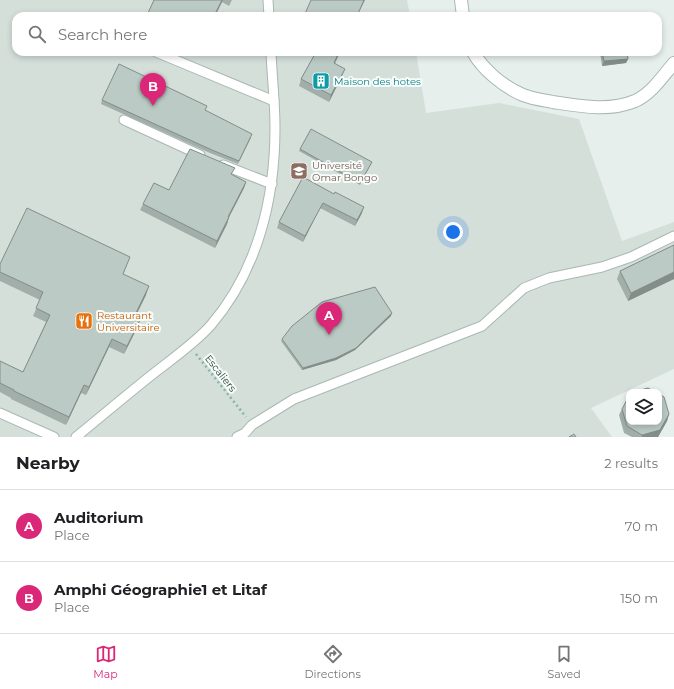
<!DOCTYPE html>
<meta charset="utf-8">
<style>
body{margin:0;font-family:Montserrat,sans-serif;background:#f6f6f6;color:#202124}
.controls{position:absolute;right:12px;bottom:12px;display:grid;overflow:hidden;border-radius:8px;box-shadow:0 2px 6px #0003}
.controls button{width:36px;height:36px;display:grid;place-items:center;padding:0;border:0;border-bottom:1px solid #e0e0e0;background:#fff;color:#202124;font:20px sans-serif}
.you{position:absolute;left:453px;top:232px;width:14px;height:14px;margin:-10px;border:3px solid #fff;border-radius:50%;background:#1a73e8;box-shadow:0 0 0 6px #1a73e833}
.badge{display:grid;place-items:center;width:26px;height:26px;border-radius:50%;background:#db2777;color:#fff;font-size:13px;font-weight:700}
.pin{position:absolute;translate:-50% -33px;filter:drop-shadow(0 1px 2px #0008)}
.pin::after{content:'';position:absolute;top:21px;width:14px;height:12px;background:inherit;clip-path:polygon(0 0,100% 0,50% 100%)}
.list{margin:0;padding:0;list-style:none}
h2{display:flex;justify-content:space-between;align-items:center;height:52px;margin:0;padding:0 16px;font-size:17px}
h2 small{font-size:13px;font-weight:400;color:#757577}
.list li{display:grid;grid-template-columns:26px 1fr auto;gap:12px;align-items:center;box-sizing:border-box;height:72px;padding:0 16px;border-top:1px solid #e0e0e0}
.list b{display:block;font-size:15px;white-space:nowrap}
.list p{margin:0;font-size:13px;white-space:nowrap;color:#757577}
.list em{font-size:13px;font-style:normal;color:#757577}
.icon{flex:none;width:22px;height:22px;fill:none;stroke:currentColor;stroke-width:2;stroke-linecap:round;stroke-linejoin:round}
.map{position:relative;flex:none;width:674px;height:437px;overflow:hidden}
.search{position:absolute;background:#fff;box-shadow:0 2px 6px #0003;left:12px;right:12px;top:12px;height:44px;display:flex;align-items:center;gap:10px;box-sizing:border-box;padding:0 14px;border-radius:12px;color:#757577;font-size:15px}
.sheet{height:196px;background:#fff}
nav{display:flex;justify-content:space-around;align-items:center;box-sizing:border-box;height:56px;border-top:1px solid #e0e0e0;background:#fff;font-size:11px;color:#757577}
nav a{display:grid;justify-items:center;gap:2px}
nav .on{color:#db2777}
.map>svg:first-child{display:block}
.built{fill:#d4dfda}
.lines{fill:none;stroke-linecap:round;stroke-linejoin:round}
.service-casing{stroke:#a8b8b2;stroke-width:11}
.minor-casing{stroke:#a8b8b2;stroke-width:14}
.path{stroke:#86b3a5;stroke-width:2.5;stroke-dasharray:2 3;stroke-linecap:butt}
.service{stroke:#fff;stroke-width:9}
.minor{stroke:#fff;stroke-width:12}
.wall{fill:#a1aea9}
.shaded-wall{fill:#838d89}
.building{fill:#bbcac4;stroke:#838d89}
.labels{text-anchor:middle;stroke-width:4;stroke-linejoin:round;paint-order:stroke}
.culture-label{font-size:10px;fill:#0d838f;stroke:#f7fbf9;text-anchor:start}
.education-label{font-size:10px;fill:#785e54;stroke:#f7fbf9;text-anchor:start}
.food-label{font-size:10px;fill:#c56008;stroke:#f7fbf9;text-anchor:start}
.street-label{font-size:10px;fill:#24423a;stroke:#f7fbf9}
</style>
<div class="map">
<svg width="674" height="437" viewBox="0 0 674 437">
<rect width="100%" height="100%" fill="#e6efeb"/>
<polygon class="built" points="0,0 407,0 410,16 16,16 16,52 416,52 426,113 499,103 579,119 622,241 674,222 674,369 591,408 612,437 0,437"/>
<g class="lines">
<defs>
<g id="service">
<polyline points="268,0 269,16"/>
<polyline points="156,52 274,101"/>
<polyline points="124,120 200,155"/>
<polyline points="223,165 272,184"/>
<polyline points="0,413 54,437"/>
<path d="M76 437C103 415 130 392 158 370 176 356 196 342 211 325 258 270 275 198 275 128 275 102 272 77 271 52"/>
<polyline points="237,437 245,433 252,425 294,399 482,326 524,288 549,278 602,267 631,257 674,236"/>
</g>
<g id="minor">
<polyline points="461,0 463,16"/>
<path d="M473 52C483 70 504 87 523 95 533 99 543 100 553 102 579 106 609 112 635 101 652 93 662 77 674 63"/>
</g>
</defs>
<use href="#service" class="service-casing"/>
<use href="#minor" class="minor-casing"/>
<polyline class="path" points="196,354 246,417"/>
<use href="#service" class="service"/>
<use href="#minor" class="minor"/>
</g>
<g class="wall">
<polygon points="154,0 232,0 229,6 222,2 215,16 147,16"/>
<polygon points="311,52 340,52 335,64 342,76 329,102 299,86 301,79 315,54"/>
<polygon points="600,52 627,52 628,59 626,63 602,66"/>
<polygon points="102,100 205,110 251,138 238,164 210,153 101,104"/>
<polygon points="300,149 372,162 360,185 299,151"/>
<polygon points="232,175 246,182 244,188 229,217 227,224 215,248 140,210 143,204 169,190"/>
<polygon points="303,177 362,213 355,226 320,208 303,242 277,228 279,222"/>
<polygon points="674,245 674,279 628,301 617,279 620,271"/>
<polygon points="0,264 127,265 123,274 146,295 136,316 138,326 124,354 109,347 86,395 81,393 66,425 11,399 11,398 0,392 0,361 23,372 46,322 33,316 40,300 0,281"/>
<polygon points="391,316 355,350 336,360 302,370 281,341 282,339"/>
<polygon points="622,409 669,414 667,421 658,437 632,437 624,433 619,415"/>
</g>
<g class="shaded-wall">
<polygon points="222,0 223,0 215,16 214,16"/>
<polygon points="364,0 365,0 357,16"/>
<polygon points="339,52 340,52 331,70 334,63"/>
<polygon points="628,59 626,63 602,66 604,61"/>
<polygon points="345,69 342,76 329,102 331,95"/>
<polygon points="246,182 244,188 226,223 228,217"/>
<polygon points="323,203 320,208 303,242 305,236"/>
<polygon points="364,207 362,213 355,226 357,220"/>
<polygon points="229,217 227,224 215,248 217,241"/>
<polygon points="674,272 674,279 628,301 631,293"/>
<polygon points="149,286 146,295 132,323 135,315"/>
<polygon points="392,313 391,316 355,350 336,360 302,370 303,368"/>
<polygon points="141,318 138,326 124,354 127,346"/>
<polygon points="112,339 109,347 86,395 89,387"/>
<polygon points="84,385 81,393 66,425 69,417"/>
<polygon points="669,414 667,421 658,437 642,437 642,435"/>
</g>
<g class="building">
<polygon points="154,0 222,0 214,16 154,16 148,13"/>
<polygon points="311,0 364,0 357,16 304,16"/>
<polygon points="316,52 339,52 334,63 345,69 331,95 301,79"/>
<polygon points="602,52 627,52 628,59 604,61"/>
<polygon points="119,64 207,106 205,110 252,134 239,161 212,150 102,100"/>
<polygon points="311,129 372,162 360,183 300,149"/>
<polygon points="190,149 235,168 231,174 246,182 228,217 229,217 217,241 143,204 154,183 169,190"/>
<polygon points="303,177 334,194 335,192 364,207 357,220 323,203 305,236 279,222"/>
<polygon points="27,208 130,257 123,274 149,286 135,315 141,318 127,346 112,339 89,387 84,385 69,417 14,391 14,390 0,383 0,361 23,372 50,315 36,308 43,292 0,272 0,264"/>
<polygon points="674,245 674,272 631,293 620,271"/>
<polygon points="375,287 392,313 356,348 336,358 303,368 282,339 292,326 322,302"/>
<polygon points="648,388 655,392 633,392"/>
<polygon points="659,394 664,397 669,414 660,430 642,435 627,426 622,409 629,396 629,422 659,422"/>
<polygon points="574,434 576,437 569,437"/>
</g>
<defs>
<symbol id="building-square" viewBox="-11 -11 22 22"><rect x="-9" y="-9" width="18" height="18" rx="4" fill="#0f9aa8" stroke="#f7fbf9"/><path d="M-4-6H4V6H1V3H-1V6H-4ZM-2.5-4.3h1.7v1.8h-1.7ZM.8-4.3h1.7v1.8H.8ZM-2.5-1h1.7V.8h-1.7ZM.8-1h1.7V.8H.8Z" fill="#fff"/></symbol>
<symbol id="university-square" viewBox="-11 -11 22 22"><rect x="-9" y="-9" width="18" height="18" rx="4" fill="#8d6e63" stroke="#f7fbf9"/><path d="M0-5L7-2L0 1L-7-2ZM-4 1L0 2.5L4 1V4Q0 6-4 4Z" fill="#fff"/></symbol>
<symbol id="restaurant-square" viewBox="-11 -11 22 22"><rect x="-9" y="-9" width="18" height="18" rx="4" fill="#e8710a" stroke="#f7fbf9"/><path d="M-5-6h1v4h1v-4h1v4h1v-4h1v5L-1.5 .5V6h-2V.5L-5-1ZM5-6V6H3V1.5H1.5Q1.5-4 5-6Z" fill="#fff"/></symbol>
</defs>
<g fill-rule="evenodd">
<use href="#building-square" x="311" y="71" width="20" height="20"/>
<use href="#university-square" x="289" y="161" width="20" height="20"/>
<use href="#restaurant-square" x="74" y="311" width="20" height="20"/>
</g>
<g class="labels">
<g class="culture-label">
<text x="334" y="85">Maison des hotes</text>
</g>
<g class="education-label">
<text x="312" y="169">Université<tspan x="312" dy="12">Omar Bongo</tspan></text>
</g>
<g class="food-label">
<text x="97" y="319">Restaurant<tspan x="97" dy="12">Universitaire</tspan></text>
</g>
<g class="street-label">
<text transform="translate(221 373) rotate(52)" y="4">Escaliers</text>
</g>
</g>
</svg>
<div class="controls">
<button><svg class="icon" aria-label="layers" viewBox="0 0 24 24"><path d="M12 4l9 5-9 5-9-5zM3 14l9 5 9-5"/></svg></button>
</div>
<div class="you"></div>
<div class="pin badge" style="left:329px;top:335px">A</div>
<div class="pin badge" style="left:153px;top:106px">B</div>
<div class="search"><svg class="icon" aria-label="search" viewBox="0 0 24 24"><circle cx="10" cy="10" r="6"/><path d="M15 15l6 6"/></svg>Search here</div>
</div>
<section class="sheet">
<h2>Nearby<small>2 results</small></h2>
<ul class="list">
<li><span class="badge">A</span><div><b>Auditorium</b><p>Place</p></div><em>70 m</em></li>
<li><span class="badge">B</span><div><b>Amphi Géographie1 et Litaf</b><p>Place</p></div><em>150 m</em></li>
</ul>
</section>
<nav>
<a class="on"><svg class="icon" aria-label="map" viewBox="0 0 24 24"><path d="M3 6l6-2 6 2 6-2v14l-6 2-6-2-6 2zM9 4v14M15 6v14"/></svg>Map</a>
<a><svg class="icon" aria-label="directions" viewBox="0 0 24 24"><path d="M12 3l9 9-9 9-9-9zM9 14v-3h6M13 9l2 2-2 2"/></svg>Directions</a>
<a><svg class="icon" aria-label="saved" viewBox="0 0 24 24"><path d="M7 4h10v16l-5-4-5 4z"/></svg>Saved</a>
</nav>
